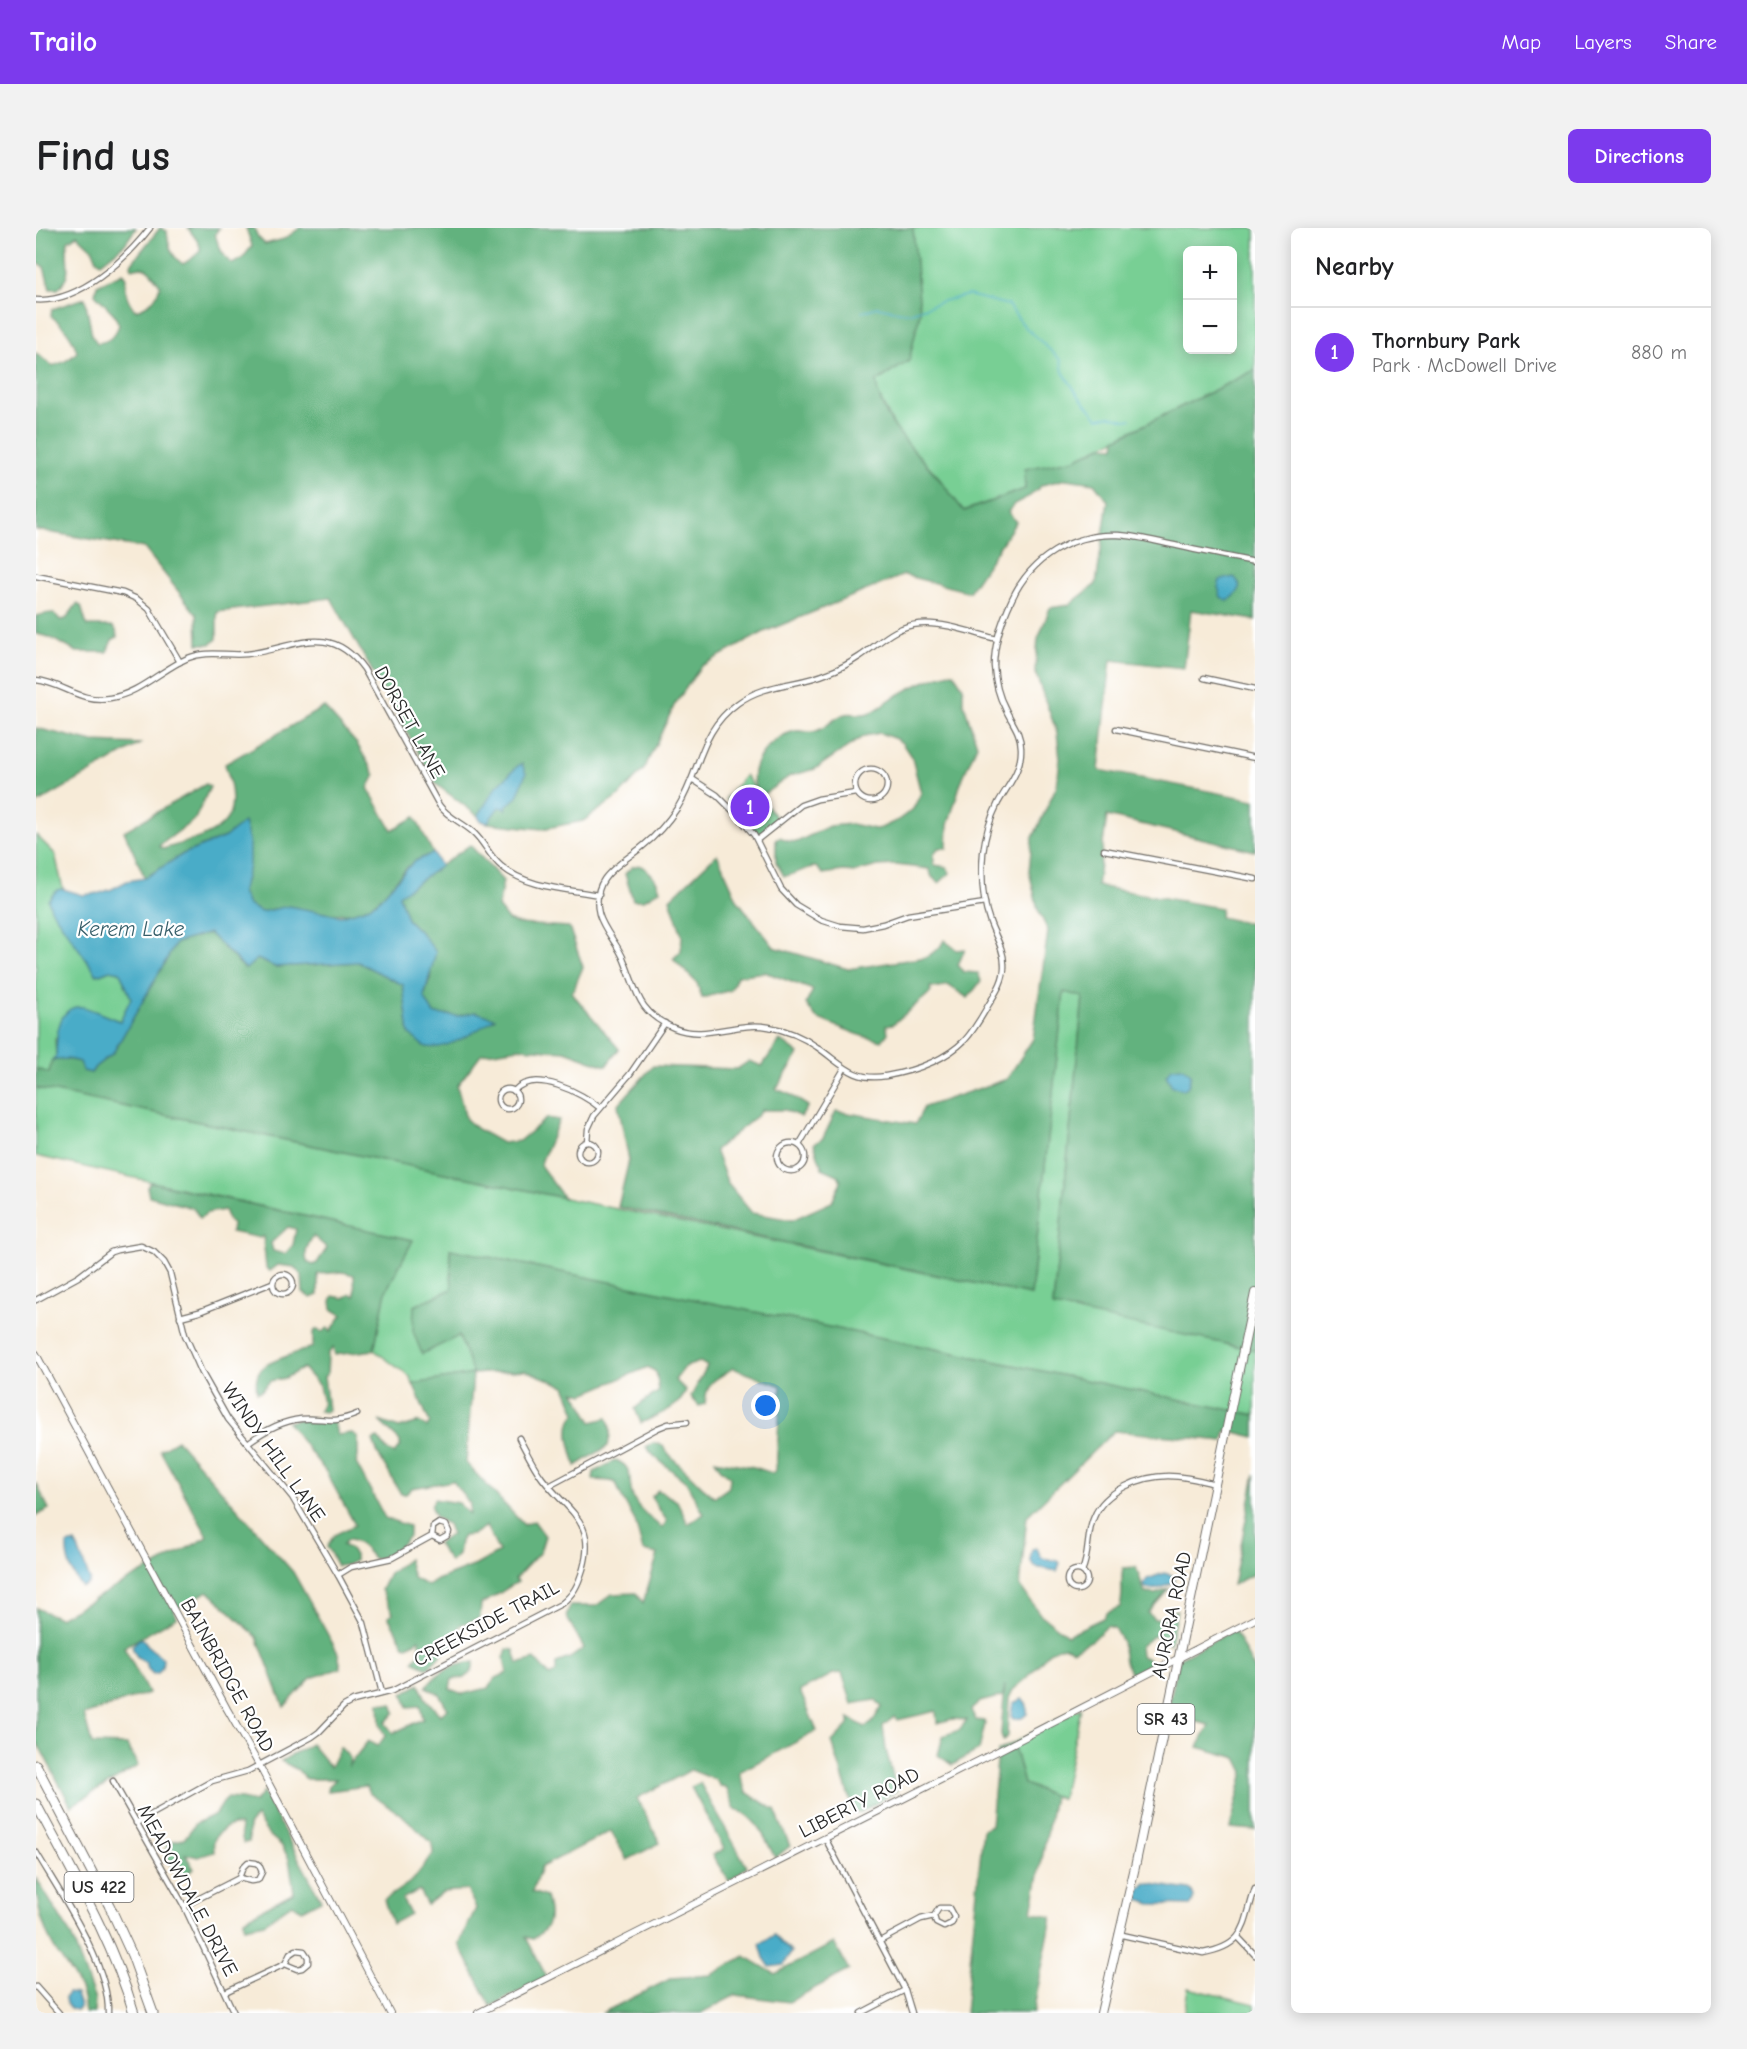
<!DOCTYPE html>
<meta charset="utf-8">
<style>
body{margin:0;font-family:"Comic Neue",sans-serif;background:#f2f2f2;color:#202124}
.controls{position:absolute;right:18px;top:18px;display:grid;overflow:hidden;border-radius:9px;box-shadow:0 3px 15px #0003}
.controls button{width:54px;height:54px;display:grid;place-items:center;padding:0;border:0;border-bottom:2px solid #e0e0e0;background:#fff;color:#202124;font:30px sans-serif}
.you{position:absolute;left:730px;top:1178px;width:21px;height:21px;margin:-15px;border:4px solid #fff;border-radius:50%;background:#1a73e8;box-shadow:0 0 0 9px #1a73e833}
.badge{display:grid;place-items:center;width:39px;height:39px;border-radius:50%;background:#7c3aed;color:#fff;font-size:20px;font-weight:700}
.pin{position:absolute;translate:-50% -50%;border:3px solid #fff;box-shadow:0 2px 6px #0006}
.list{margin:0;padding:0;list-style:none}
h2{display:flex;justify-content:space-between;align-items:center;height:78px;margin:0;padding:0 24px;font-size:26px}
h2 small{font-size:20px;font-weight:400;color:#757577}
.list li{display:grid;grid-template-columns:39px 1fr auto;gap:18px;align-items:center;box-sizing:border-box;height:90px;padding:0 24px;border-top:2px solid #e0e0e0}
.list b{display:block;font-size:22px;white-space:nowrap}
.list p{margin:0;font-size:20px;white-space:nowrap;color:#757577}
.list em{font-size:20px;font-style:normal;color:#757577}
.map{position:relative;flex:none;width:1219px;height:1785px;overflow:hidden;border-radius:9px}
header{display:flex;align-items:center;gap:36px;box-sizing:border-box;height:84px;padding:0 30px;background:#7c3aed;color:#fff}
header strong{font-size:28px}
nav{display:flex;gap:33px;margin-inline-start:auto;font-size:21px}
.intro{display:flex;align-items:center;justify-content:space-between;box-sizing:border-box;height:144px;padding:0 36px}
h1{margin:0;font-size:42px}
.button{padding:15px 27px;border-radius:9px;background:#7c3aed;color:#fff;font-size:21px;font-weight:700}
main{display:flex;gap:36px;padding:0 36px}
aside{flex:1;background:#fff;border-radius:9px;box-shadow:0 3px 15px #0003}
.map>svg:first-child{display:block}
.green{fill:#78cf94;stroke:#527d60;stroke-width:1.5;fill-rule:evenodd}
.forest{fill:#62b27e;stroke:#466e54;stroke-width:1.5;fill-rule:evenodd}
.water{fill:#48acc8;stroke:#3a6c7a;stroke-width:1.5}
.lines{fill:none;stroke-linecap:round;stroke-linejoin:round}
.stream{stroke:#48acc8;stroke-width:1.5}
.minor-casing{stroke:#726e68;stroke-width:7}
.tertiary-casing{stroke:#726e68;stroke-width:8}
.primary-casing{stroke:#726e68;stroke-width:10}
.motorway-casing{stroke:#726e68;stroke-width:11}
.minor{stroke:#fff;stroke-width:4.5}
.tertiary{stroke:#fff;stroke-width:6}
.primary{stroke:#fff;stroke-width:8}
.motorway{stroke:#fff;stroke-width:9}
.labels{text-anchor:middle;stroke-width:4.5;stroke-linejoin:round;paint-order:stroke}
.shield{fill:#fff;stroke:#6b6b6b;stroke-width:1.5}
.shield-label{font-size:18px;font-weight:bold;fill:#2b2b2b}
.street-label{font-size:20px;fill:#2b2b2b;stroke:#fff}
.water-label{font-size:21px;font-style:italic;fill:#375f6a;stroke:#fff}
</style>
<header>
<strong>Trailo</strong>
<nav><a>Map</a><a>Layers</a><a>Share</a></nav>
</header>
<div class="intro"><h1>Find us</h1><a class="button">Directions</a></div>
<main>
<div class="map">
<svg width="1219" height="1785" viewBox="0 0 1219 1785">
<rect width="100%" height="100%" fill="#fff"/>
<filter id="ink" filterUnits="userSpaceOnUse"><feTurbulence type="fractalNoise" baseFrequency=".0167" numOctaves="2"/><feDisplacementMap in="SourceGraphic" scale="12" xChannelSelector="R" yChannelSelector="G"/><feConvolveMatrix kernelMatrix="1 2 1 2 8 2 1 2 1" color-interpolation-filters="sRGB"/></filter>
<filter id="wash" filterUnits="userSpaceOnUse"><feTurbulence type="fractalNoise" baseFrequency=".008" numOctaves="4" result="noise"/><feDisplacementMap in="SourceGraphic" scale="24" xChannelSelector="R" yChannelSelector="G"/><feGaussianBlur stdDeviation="1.35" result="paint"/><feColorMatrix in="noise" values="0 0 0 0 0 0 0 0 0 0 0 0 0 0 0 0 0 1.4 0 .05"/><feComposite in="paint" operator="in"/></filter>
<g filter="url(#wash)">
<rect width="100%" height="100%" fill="#f7ebd8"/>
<g class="green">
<path d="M877 0H1219V142L1039 231 989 241V261L927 283 900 246 862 206 841 164 840 154 873 132 884 85ZM1152 22H1196V122H1152Z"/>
<polygon points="709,547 742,593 725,605 718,603 690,571"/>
<polygon points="0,607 19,626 27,661 21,662 52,732 61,747 74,742 84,744 95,770 84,793 68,788 19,811 20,828 16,832 13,845 0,841"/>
<polygon points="1028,763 1047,768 1017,1078 1219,1122 1219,1187 414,1021 416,1061 378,1078 423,1108 437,1146 377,1156 374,1149 338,1122 350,1063 377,1012 0,928 0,860 995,1067"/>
<polygon points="1045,1480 1026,1571 988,1556 977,1515"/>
<polygon points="1152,1760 1219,1776 1219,1785 1148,1785"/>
</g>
<g class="forest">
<path d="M0 0H100L89 16 65 35 61 32 57 22 41 7 32 13C28 34 39 44 22 61H14L8 39 0 34Z"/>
<path d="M124 0 131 3C132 17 135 28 147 36 172 21 166 20 152 0H183L179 6C182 18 186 28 196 36L206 31 216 18 210 0H218L222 9 229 16 248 11 264 0H877L884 85 873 133 840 154C845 193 875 218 899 246 909 258 918 271 928 283L989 261V241L1039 231 1066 218 1079 219 1080 211 1219 142V392L1155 382 1148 440 1075 432 1063 542 1219 572V623L1071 588 1061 658 1185 680 1184 689 1219 697V1122L1017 1079 1047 769 1028 764 995 1067 582 979 593 932 582 877 617 838 701 841 713 833 726 838 744 812 763 826 740 861 753 866 772 878 765 889 749 882H726L721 888 679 922 692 956 716 985 756 992 796 974 805 953 802 947 786 940 778 916 787 910 800 883 879 896 888 879 971 851 997 811 1012 703 1002 682 993 643 996 612 1021 557 1024 530 1021 505 999 444 1002 411 1014 380 1033 377 1060 356 1072 273 1058 255 1030 251 1006 257 994 268 978 276 972 284 980 294 933 364 868 347 728 404 665 438 639 476 608 541 583 568 547 593 506 601 451 595 444 592 442 588 400 556 295 370 181 384V411L175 416H162L161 387 108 320 0 302V125L16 138C26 135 34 132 41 124 37 109 28 98 15 88L16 81 49 70 56 107 61 115C73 114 79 108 83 97L78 86 59 66 61 57 87 45 90 50C88 63 91 72 99 82 111 80 122 70 124 57 115 45 112 35 96 41L95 36Z"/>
<path d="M41 376 45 378 51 398H76L80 402 81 409 76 412 71 424H41L13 409 0 406V388C10 386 17 381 24 392L30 391Z"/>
<path d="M914 445H918L927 459V473L941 517 925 554 912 597 911 620H902L898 626V637L911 639 914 645 903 655 896 649 893 641 860 637 842 638 819 644 807 643 787 646 780 639C768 639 759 648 748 648L740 634V611L744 609 752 613 761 614 793 598 815 596 839 601 845 600 862 592 877 581 885 565 876 530 866 515 860 511 844 505 828 508 779 541 754 548 725 568C703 544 733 509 759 503 766 502 771 505 777 504 789 502 798 489 809 486 819 484 825 489 836 484 843 481 849 475 855 471 873 460 893 450 914 445Z"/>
<path d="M288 479 321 516 339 547 332 560 356 602 379 589 397 625C391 628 382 630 376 635 359 649 348 674 326 682 291 694 258 673 225 684L212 677 206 664 213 638 189 609 147 626 109 650 88 603 170 556 174 559 159 591 123 618 127 621C181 605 210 601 189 536Z"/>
<polygon points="0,500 57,514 104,516 0,576"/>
<polygon points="434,617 467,653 462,679 472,692 482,696 533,699 547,739 536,765 583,821 570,838 529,823 483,820 445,826 421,858 430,891 441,901 466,915 483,913 511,890 523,892 504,937 528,970 0,860 0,841 13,845 16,832 31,831 44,834 48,843 55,845 59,839 77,825 140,715 173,705 209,741 221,731 239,739 322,734 367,757 373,805 406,818 427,810 458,791 440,784 422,788 397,786 388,769 395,748 387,707 371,691 363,667"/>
<polygon points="681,626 702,673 738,719 812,741 891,729 904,719 908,712 921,722 929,721 922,737 928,744 942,745 945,753 932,770 912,757 903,760 894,759 895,764 857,796 850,797 852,805 846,813 826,808 780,790 770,776 777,762 729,744 701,748 695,762 666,770 661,755 637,731 645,723 646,707 634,671"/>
<path d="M603 637C613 642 621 651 624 662L608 672H597L589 646 596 639Z"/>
<path d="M114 954 377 1012 350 1063 338 1122 299 1127 297 1120 292 1126 291 1147 288 1148 292 1182 289 1184 283 1183 287 1175 283 1158 267 1140 249 1150 234 1153 225 1163 221 1164C220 1156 219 1147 226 1140 232 1133 266 1123 277 1119V1106L280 1101 286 1104 292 1100 295 1103 306 1087 296 1081 295 1073 297 1068 308 1070 315 1066 319 1068 318 1047 307 1044 282 1046V1067L275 1070 267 1065 266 1048 258 1039 242 1037 234 1043 230 1040 227 1008 224 1010 195 1004 196 996 193 994 188 982 171 985 164 990 157 980 113 968 111 959ZM252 999 260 1001 257 1017 249 1026 237 1023 235 1015ZM277 1008 291 1020 281 1035 277 1037 271 1034C268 1023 272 1017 277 1008Z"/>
<path d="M414 1021 1219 1187V1209L1190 1202 1188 1213 1078 1203 991 1288 984 1358 1003 1385 1031 1407 1067 1390 1070 1385 1084 1379C1088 1366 1084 1354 1087 1340L1100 1339 1109 1365 1119 1366 1133 1361 1112 1385 1118 1391 1128 1390 1134 1384 1141 1382 1134 1416 1128 1413 1123 1407 1116 1409 1104 1418 1105 1428 1112 1431 1114 1437 1104 1444 1095 1446 1089 1434 1086 1414 1078 1400 1071 1398 1057 1412 1037 1422 1027 1418 1013 1424 991 1450 977 1462 973 1470 971 1508 967 1513 965 1506 969 1457 967 1468 944 1474 935 1482 940 1492 948 1493 949 1496 943 1522 916 1537 902 1527 907 1508 923 1502 931 1492 916 1491 901 1495 900 1483 862 1492 858 1489 847 1498 850 1522 861 1563 825 1584 818 1585 796 1514 813 1496V1490L829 1499 836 1495 846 1478 839 1472 816 1476 806 1445 797 1446 764 1463 781 1503 703 1544 710 1564 739 1582 754 1618 739 1630C730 1611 720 1588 699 1581L690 1559 684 1558 680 1552 655 1542 601 1570 624 1615 591 1632 575 1603 505 1639 496 1664 510 1669C516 1689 515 1700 497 1711L490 1709 511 1750 455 1778 423 1716 440 1680 431 1662 407 1664 391 1677 383 1662 366 1671 374 1686 356 1696 348 1672 377 1652 397 1626 396 1615 367 1588 333 1565 330 1558 292 1563 293 1558 300 1551H270L262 1542 245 1533 275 1516 294 1539 304 1519 314 1530 313 1537 332 1513 342 1518 349 1508 344 1497 343 1475 356 1476 359 1484 349 1495 357 1505 387 1491 384 1478 372 1479 367 1466 383 1456 390 1471 404 1487 412 1481 403 1466 390 1459C404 1442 416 1437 438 1434L436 1443 429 1450 416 1451 414 1461 427 1466 452 1460 460 1450 471 1445 468 1430 471 1421 478 1422 482 1436 499 1431 514 1448 520 1444V1435L534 1430 548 1420 530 1388 534 1378H560L576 1366 600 1365 607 1375 622 1326 607 1323 599 1293 585 1268 580 1255C572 1251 565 1254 557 1251L558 1244 580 1232C602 1241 589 1259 599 1273 605 1284 617 1292 626 1300L631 1293 615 1269 622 1262 641 1273 652 1296 668 1286 650 1254 619 1229 610 1219 617 1215 626 1217C632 1226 638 1232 646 1239 658 1249 666 1261 679 1269L693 1259 694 1249 684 1240 679 1232 718 1239 736 1245 740 1242 745 1158 697 1140C678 1154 671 1150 669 1176L663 1178 655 1169 671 1138 664 1134 649 1139 639 1152 650 1162C645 1180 621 1187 605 1195L599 1181C606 1173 615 1170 623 1163L620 1144 612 1139 548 1166 538 1163 556 1194 571 1190C576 1199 574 1209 572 1218L540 1238C536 1221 526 1199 540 1185L529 1158 489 1142 437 1146 430 1235 488 1297 498 1293 509 1308 504 1324 479 1351 482 1354C469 1360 459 1370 445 1376L444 1390 424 1397 421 1404 425 1412 408 1424 392 1440 377 1433 384 1425 383 1411 372 1418 368 1417 352 1388 357 1385 345 1362 353 1346 372 1331 377 1350 392 1358 401 1352 440 1337 463 1324 450 1298 436 1307 427 1308 424 1313 422 1327 414 1334 401 1316 416 1306 411 1296 399 1289 395 1279 398 1271 422 1275 433 1286 434 1276 417 1253 376 1260 370 1266H365L342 1226 337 1212 342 1210 351 1222 358 1226 364 1218V1213L343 1193 363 1200 383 1194 391 1199 394 1195 377 1156 437 1146 423 1108 386 1126 377 1103 378 1078 416 1061Z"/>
<path d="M265 1191 298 1193 301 1207 316 1205 322 1209V1229L320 1235 349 1290 373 1298V1308C362 1320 354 1328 338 1331 330 1322 323 1312 311 1312L306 1317 313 1320 319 1327V1333L311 1337 301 1338 291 1319 298 1307 319 1297 290 1244 251 1194Z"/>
<polygon points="141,1212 257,1344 302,1425 305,1440 275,1450 248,1479 221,1409 172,1363 138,1382 141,1389 88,1419 112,1465 48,1487 56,1516 91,1517 102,1538 35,1578 0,1512 0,1380 23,1390 172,1309 124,1222"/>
<polygon points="1219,1246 1219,1345 1197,1357"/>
<polygon points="0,1255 13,1281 0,1288"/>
<polygon points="1198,1402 1219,1443 1219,1602 1194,1600 1208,1544 1201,1530 1162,1519 1174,1497 1131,1487 1143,1430"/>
<polygon points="977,1515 988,1556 1018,1568 996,1684 1016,1689 997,1785 929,1785 947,1601 955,1597 962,1523"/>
<polygon points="664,1555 711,1639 693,1653 676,1627 688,1621 655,1559"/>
<path d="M227 1564 285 1672 266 1682 256 1676 228 1695 208 1699V1691L258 1664 253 1631 245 1617 233 1607 220 1589 213 1596V1614L207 1615 204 1597C194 1595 181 1603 178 1613 177 1617 178 1620 178 1624L162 1629 149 1626 158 1641 150 1646H140L129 1626 132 1614 148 1611 160 1595 180 1586 190 1570 205 1571 219 1574Z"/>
<path d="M0 1650 35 1707 59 1772 58 1785H48C51 1757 26 1737 15 1714 5 1694 0 1671 0 1650Z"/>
<polygon points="798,1715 813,1742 753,1774 700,1767 665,1785 566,1785 636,1750 675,1747 709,1728 739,1746"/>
</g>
<g class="water">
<path d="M1198 349C1209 359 1202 367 1191 373L1185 369 1182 359 1184 352Z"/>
<polygon points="486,536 490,545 481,569 470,578 470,581 463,579 451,595 444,592 442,588 460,559 483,537"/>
<path d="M208 594 213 613V638L206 664 212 677 225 684 253 678 305 688 328 681 341 674 377 634 397 625 405 638 363 667 371 691 387 707 400 724 388 769 398 786 422 788 440 784 459 790C444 801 407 826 388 818 383 815 377 809 373 805L367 757 322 734 239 739 221 731 210 741 173 705 140 715 77 825 59 839 55 845 47 843 44 834 31 831 16 832 20 828C20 811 21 776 47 779 56 781 74 790 84 793L95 770 84 744 74 742 61 747 15 681 12 672 21 662 27 661 47 667 64 665 76 661 91 653 109 650 147 626 189 609Z"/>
<polygon points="1146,839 1155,846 1152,858 1147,862 1136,858 1130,847 1136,840"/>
<path d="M35 1315H39L42 1320 54 1352 52 1356 46 1359C35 1346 30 1333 31 1317Z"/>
<polygon points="1000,1320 1006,1330 1022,1333 1024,1335 1021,1343 999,1339 994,1332 996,1321"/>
<path d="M1128 1345 1138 1348 1139 1353C1131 1358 1120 1364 1110 1361L1108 1357 1111 1351Z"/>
<path d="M103 1411H107L114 1420 127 1430 126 1440 122 1445 117 1446 110 1439V1435C102 1431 98 1427 96 1418Z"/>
<polygon points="986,1471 991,1477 991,1486 986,1490 977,1491 975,1488 977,1475"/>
<polygon points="1110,1655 1153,1662 1156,1664 1158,1670 1155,1677 1115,1676 1103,1672 1104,1661"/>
<polygon points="738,1707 755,1724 748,1737 734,1739 728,1730 724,1716"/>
<path d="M32 1765 40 1766 44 1778 41 1782C33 1782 29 1776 29 1769Z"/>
</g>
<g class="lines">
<polyline class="stream" points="826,84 841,79 873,85 907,73 932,67 972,77 989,99 1025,132 1027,144 1042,167 1062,190 1074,188 1090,192 1095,191"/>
</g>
</g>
<g filter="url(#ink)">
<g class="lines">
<defs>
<g id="minor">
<path d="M0 72C43 75 89 32 114 0"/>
<polyline points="0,348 87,365 101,371 113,381 144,434"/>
<path d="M961 411C937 405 909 394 884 396 858 398 844 415 823 429 814 435 803 441 792 445 762 458 729 455 702 475 663 503 665 542 642 579 632 594 621 607 607 618 584 637 554 649 563 686 568 703 582 716 588 732 601 764 602 785 638 800 670 813 699 793 733 799 750 802 767 809 781 819 805 835 817 854 850 848 878 843 909 832 929 812 939 801 946 788 953 776 961 763 969 751 968 736 968 721 959 708 954 694 946 672 945 649 947 625 949 608 954 591 962 575 972 557 986 542 985 520 985 504 975 494 969 480 962 467 959 452 958 438 958 414 966 392 976 371 995 330 1036 305 1082 307 1102 308 1122 314 1142 318 1168 324 1193 329 1219 334"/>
<polyline points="1168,450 1219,461"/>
<path d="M0 452C28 455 43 475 74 470 103 466 126 441 152 430 171 422 191 428 211 426 257 421 293 392 328 441L403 577C412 590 428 595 439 606 449 616 454 629 465 638 491 660 531 661 563 667"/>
<polyline points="1080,501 1219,530"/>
<circle cx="835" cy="557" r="16"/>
<polyline points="656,551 681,567 701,587 718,607 745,661 760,677 785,692 804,698 827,700 847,696 872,687 949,675"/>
<polyline points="721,612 765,577 782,571 820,565"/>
<polyline points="1068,622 1219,651"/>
<circle cx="472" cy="871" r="10"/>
<path d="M478 863C498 840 546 865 564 880"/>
<polyline points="551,914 552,901 558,888 594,846 629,795"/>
<circle cx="552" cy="924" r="10"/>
<circle cx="755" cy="929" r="14"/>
<polyline points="763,917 808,841"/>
<circle cx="247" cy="1056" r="10"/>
<polyline points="0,1072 42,1049 75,1024 81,1022 105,1018 118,1024 128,1034 134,1045 149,1107 166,1145 192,1191 256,1269 302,1347 328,1395 346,1465"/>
<polyline points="144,1089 163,1084 236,1055"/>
<path d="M213 1214C228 1203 245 1193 265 1191 290 1189 295 1197 321 1186"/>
<polyline points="513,1258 622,1200 632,1196 651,1194"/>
<circle cx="1041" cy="1352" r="10"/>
<path d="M1046 1343C1054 1326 1050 1306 1058 1289 1069 1262 1106 1248 1132 1248 1148 1248 1164 1252 1179 1256"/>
<polyline points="302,1347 315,1339 356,1330 396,1308 397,1299 403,1295 410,1297 413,1304 411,1308 404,1312 396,1308"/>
<polyline points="77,1553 148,1678 198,1785"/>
<path d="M100 1595 176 1553 212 1543 276 1509 283 1504 308 1478 317 1473 356 1463 525 1376C538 1366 542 1357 547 1341 561 1293 532 1284 506 1250 497 1238 490 1223 483 1210"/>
<polyline points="789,1610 869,1762 876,1785"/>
<path d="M0 1624C24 1665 74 1737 72 1785"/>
<polyline points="148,1678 203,1650 215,1653 222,1652 226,1644 223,1637 220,1635 212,1634 207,1639 203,1650"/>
<path d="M1082 1706 1167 1725C1212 1717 1207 1696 1219 1661"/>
<polyline points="1202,1709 1219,1727"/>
<polyline points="844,1713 885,1691 898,1688 903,1680 913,1680 918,1689 916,1695 908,1699 900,1695 898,1688"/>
<polyline points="0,1759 23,1785"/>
<polyline points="189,1764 249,1736 261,1741 266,1740 272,1735 272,1729 268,1723 260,1722 254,1726 249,1736"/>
<polyline points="825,1785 869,1762"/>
</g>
<g id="tertiary">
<polyline points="0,1126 191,1481 223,1537 354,1785"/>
<polyline points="442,1785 962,1523 1219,1391"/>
</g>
<polyline id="primary" points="1065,1785 1099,1639 1219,1065"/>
<g id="motorway">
<polyline points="0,1537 73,1677 96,1727 117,1785"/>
<path d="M0 1576C36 1644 76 1711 98 1785"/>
</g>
</defs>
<use href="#minor" class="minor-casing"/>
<use href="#tertiary" class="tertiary-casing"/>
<use href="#primary" class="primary-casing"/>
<use href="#motorway" class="motorway-casing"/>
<use href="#minor" class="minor"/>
<use href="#tertiary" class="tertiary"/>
<use href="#primary" class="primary"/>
<use href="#motorway" class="motorway"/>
</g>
</g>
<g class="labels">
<g class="shield">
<rect x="1101.5" y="1476" width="57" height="30" rx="4.5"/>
<rect x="28.5" y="1644" width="69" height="30" rx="4.5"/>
</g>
<g class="shield-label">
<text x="1130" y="1497">SR 43</text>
<text x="63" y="1665">US 422</text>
</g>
<g class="street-label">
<text transform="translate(374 494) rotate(61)" y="7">DORSET LANE</text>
<text transform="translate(238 1224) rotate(55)" y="7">WINDY HILL LANE</text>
<text transform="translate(1135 1387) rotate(-78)" y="7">AURORA ROAD</text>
<text transform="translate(450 1395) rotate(-28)" y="7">CREEKSIDE TRAIL</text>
<text transform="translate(192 1447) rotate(61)" y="7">BAINBRIDGE ROAD</text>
<text transform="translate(823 1574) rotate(-27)" y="7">LIBERTY ROAD</text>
<text transform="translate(152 1662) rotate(62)" y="7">MEADOWDALE DRIVE</text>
</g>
<g class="water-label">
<text x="95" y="708">Kerem Lake</text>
</g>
</g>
</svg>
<div class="controls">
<button>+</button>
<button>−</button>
</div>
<div class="you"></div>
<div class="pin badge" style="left:714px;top:579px">1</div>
</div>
<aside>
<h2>Nearby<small></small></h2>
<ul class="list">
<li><span class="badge">1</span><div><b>Thornbury Park</b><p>Park · McDowell Drive</p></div><em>880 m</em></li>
</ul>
</aside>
</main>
